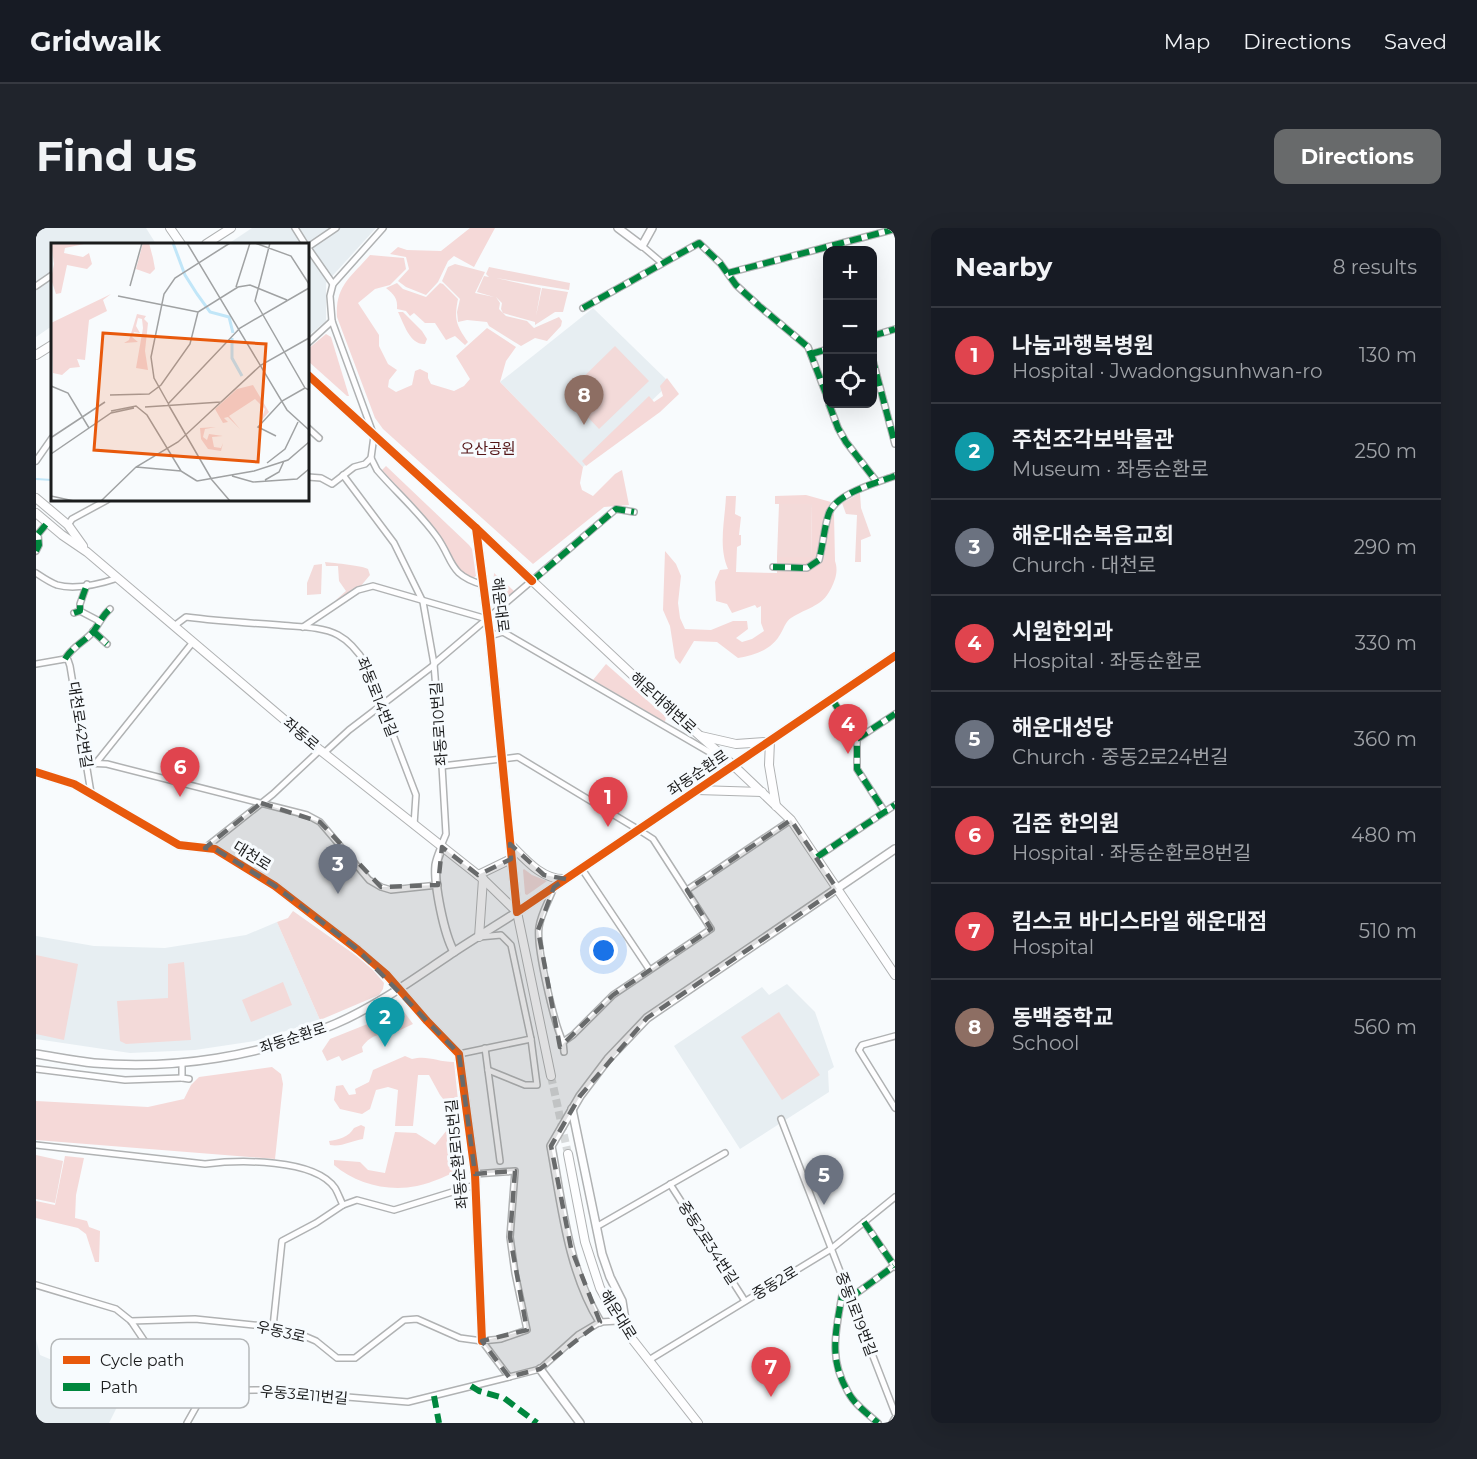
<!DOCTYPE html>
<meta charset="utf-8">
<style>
body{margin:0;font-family:Montserrat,"Noto Sans KR",sans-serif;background:#20242c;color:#f1f3f6}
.controls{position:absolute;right:18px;top:18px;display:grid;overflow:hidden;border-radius:12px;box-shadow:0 6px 24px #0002}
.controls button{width:54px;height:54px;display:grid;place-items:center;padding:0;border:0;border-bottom:2px solid #363941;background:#171b24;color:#f1f3f6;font:30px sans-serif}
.you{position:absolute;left:568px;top:723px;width:21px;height:21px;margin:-15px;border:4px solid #fff;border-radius:50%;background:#1a73e8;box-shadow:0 0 0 9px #1a73e833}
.badge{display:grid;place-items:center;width:39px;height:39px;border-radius:50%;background:#686a6b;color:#fff;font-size:20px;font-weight:700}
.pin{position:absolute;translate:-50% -50px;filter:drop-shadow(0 2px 3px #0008)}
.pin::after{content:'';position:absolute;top:32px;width:21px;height:18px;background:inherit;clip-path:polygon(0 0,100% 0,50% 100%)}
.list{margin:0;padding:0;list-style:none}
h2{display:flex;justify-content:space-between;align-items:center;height:78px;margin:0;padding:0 24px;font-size:26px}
h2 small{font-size:20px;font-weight:400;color:#9ea1a6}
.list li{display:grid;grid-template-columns:39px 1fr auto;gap:18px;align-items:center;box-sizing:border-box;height:96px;padding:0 24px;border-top:2px solid #363941}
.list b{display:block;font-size:22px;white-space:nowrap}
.list p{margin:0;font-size:20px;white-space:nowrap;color:#9ea1a6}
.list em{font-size:20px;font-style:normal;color:#9ea1a6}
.icon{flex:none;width:33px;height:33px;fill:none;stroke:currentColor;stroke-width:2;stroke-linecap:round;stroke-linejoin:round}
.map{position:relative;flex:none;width:859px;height:1195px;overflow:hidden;border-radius:12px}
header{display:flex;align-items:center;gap:36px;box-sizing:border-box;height:84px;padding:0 30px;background:#171b24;border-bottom:2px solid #363941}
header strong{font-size:28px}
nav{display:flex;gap:33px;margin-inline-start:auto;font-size:21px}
.intro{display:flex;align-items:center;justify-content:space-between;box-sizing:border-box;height:144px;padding:0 36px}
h1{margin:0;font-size:42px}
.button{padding:15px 27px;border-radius:12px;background:#686a6b;color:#fff;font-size:21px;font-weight:700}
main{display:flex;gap:36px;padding:0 36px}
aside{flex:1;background:#171b24;border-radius:12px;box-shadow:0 6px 24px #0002}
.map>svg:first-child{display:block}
.built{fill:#e7eef2}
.green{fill:#f3dad9}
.forest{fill:#f5d9d8}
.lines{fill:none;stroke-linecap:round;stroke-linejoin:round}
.stream{stroke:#c1e6f8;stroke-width:2}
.secondary-tunnel{stroke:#d7dadb;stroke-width:8;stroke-dasharray:8 4;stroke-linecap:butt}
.minor-casing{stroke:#b0b2b3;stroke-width:8}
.tertiary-casing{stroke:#b0b2b3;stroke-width:10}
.secondary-casing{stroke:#b0b2b3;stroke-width:10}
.minor{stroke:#fefeff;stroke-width:5}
.tertiary{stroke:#fefeff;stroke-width:7}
.secondary{stroke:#fefeff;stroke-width:8}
.quiet{stroke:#00873e;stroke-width:6;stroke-dasharray:12 6;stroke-linecap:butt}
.cycleway-casing{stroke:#f7fbfe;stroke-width:11}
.cycleway{stroke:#e8590c;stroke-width:8}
.marked{fill:#686a6b;fill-opacity:0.2;stroke:#686a6b;stroke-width:4.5;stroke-dasharray:12 8;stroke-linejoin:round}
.labels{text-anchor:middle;stroke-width:6;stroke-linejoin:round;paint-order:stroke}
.park-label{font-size:15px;fill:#541517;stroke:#f7fbfe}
.street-label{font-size:15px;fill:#1b1c1d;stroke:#f7fbfe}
.inset-river{fill:none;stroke:#c1e6f8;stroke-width:3}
.inset-road{fill:none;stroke:#a0a2a3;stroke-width:1.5}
.view{fill:#e8590c;fill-opacity:0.15;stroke:#e8590c;stroke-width:3}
.inset-edge{fill:none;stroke:#1b1c1d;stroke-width:3}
.key{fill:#f7fbfe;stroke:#b5b8ba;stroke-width:1.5}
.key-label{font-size:16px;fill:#1b1c1d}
</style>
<header>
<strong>Gridwalk</strong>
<nav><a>Map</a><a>Directions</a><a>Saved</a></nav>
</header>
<div class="intro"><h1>Find us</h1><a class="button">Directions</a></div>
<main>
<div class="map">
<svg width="859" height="1195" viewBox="0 0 859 1195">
<rect width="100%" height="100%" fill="#f8fbfd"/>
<g class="built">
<polygon points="0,0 110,0 120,16 16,16 16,98 0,109"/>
<polygon points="216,0 340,0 290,55 290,93 272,108 272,16 192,16"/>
<polygon points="557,80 634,155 547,239 464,154"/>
<polygon points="241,694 284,792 219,813 159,822 94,825 0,811 0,708 58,718 129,720 210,707"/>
<polygon points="751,756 779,784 798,839 792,843 793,864 704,921 638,818 726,759 733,767"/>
<polygon points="0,1111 4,1127 16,1132 31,1150 42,1157 87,1167 73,1195 0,1195"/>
</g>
<g class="green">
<polygon points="419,36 449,44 439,65 458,69 441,64 448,48 453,49 450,46 453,39 534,55 533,62 460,50 505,60 500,88 506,60 532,64 527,84 519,84 499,97 499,94 467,85 465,81 466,75 460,69 464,75 463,81 470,88 491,93 498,100 523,89 526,93 525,98 511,113 499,110 485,118 453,98 451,94 431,92 422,94 421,84 424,71 406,53 412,39"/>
<polygon points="579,118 613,153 563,201 530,166"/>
<polygon points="824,265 825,280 835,308 825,312 825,334 819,334 821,287 810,286 806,275"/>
<polygon points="743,276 776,276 775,330 741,329"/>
<path d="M289 334C298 335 328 338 332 341L334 347 324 359 301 373 300 372 310 363 303 353 302 338H290Z"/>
<polygon points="286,336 285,366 271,367 271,355 278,337"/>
<polygon points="488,641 496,647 511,653 491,667 489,666 487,642"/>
<polygon points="257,683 332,736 348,755 347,761 343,767 284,792 241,694 252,690"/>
<polygon points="0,727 42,736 28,812 0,806"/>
<polygon points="148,734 155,812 90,816 84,813 81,773 132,770 132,736"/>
<polygon points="247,754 256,777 215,794 206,772"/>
<path d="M366 781 377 796C372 798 367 801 362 803 347 806 336 805 326 819L327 824 306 833 303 828 291 833 286 823 294 811 334 795 355 782Z"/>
<polygon points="743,784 784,847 746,872 705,809"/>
<polygon points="0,927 27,933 19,975 0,971"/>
</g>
<g class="forest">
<polygon points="434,0 459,0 438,39 418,28 412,33 402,54 390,67 370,59 362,53 373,41 370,29 354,26 362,19 371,22 405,23"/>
<path d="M334 27 368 30 370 41 354 57 339 61 322 75 343 107V118L352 136 361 142 353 152 352 159 360 164 376 157 379 143 384 141 392 145V150L395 156 418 163 428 158 434 151 420 128 451 100 480 119 470 133 464 154 547 239 544 255 546 262 557 268 579 246 586 242 593 277 568 279 497 336 347 201 339 190 301 89C299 58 315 49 334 27Z"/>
<path d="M361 55 367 61 390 69 404 55 407 56 422 71C418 91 420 97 432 114L429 117 419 108 410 112 399 95H389L378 85 374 88 370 83 361 81C362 71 358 66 350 60Z"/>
<path d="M362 84H367L386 103 391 111 389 116C374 117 368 96 362 84Z"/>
<polygon points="290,106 295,109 313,168 311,168 272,133 272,121"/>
<polygon points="631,150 643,166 624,184 550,238 546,233 613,168 618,174 627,168 624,158"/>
<path d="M350 238 433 317 436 321 440 348 437 350C414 339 416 323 403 306 386 283 365 263 346 242Z"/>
<path d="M770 267 795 274 792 279 798 286 799 333C801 339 801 344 799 351 789 379 778 376 755 390 750 393 748 400 745 405 736 422 719 427 702 430L681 414 658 413 644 436 639 430 634 398 627 382 629 323 640 336 645 348 642 375 644 390 649 401 675 402 697 393H711L712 401 700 410 706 414 716 411 728 403 725 395V378L721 380 719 377 696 385 691 376 680 373 679 354 684 342 692 341C682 318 689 292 690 268H700L699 286 705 289 703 307H705V317L701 319 700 344 741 345V329H775L776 276H739V268Z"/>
<polygon points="458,345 478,363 478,366 463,378 456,371"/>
<polygon points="570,436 630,489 629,494 557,452"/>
<path d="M369 828 376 831C392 827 401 834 418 834L429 940C413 946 397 955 381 958 352 964 320 956 298 937V932L324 934 332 942 349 945 359 904 380 905 399 917 411 902 415 881 404 867 393 847H382L377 898H359L362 862 352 859 340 862 334 881 326 886 304 881 298 872 300 858 307 857 313 867 320 866 319 861 333 854 337 842Z"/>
<polygon points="236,839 245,846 247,856 239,931 0,912 0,873 112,879 148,871 155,857 163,849"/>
<path d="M325 897 329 899 327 911C315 913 306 919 294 917L293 913C302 912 313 909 318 900Z"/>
<polygon points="29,928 48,930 40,967 39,990 51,993 53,999 64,1003 63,1034 59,1034 50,1006 42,1000 0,990 0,973 19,977"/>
</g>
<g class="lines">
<polyline class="stream" points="0,251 16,252"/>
<polyline class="secondary-tunnel" points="515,848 532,926"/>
<defs>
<g id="minor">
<polyline points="259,0 269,16"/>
<polyline points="606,18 626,35"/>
<polyline points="272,19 300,0"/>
<polyline points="272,20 297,56"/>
<polyline points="692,45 859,1"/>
<polyline points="0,58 16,47"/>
<polyline points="547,80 663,15 684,35 700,57 723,78 772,119 792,171"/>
<polyline points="836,108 859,101"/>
<polyline points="272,115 296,93"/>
<polyline points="775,126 792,121"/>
<polyline points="836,129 859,216"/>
<polyline points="793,176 802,200 810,214 841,254"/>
<polyline points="272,200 283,210"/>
<path d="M335 230 341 242C360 264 384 285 401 309 418 333 412 347 448 357"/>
<polyline points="0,233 16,210"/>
<polyline points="307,247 358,315 387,374 398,436 406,538 410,606 405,618"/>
<polyline points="272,249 285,250 296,256 318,239 329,236 335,230 338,208 296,93 294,68 297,56 347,0"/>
<polyline points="32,297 36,291 71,272"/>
<polyline points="0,323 3,317 2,306 12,294"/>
<path d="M737 339 771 340 783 332C787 317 788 300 793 285 801 265 840 255 859 248"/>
<path d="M0 345C6 349 13 354 21 357 39 362 64 356 82 350"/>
<polyline points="44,383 63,393"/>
<polyline points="38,385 44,383 44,376 51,356"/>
<path d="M138 398 150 389C181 393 212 395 243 397 261 399 285 398 302 407 315 414 323 425 330 436L380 567 378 597"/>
<polyline points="267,399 322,362 337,358 451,391"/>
<polyline points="57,403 71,416"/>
<polyline points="454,408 467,404 687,532"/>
<path d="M29 431C36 419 48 414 57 404 63 396 66 388 74 381"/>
<polyline points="0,436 29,431 32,432 34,438 55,565"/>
<polyline points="398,436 580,281 598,284"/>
<polyline points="796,471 821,511 821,541 849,584"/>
<polyline points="821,511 859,486"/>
<polyline points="288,525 313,502 398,437"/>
<polyline points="50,535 71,536 271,587 284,594 333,652 345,659 355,662 402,657"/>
<polyline points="60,535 157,414"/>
<path d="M406 538 482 529 603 602 617 611 675 701 577 767 537 807 527 814C518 795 500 719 503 699 505 685 513 673 518 659"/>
<polyline points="169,620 237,566 284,522"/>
<polyline points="781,629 859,577"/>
<polyline points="546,641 613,741"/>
<polyline points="651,662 755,592"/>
<polyline points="859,808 826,817 823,822 859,880"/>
<polyline points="527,814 528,824"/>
<polyline points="449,820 464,933"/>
<polyline points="423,826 495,811 475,717 465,707 443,709"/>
<polyline points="146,834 146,850 153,851"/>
<polyline points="0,841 89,852 146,850"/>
<polyline points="452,842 489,857 501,857 495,811"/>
<polyline points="745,891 859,1185"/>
<path d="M0 917 169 936C202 932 278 930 299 960 302 965 304 971 307 977"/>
<polyline points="634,956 709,1073"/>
<polyline points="828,994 859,1039"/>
<polyline points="560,999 689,925"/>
<polyline points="0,1057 80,1081 95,1093 136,1154 148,1163 226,1162 372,1174 473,1149"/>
<path d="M812 1064 806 1067C800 1103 792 1130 812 1164 818 1176 832 1186 842 1195"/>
<polyline points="814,1070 858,1038"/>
<polyline points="95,1093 159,1091 237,1099 259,1104 280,1113 301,1130 319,1130 368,1092 381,1091 424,1110 446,1113 465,1111 491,1102 479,1045 474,1009 479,943 439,946"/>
<polyline points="237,1099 246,1013 280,995 307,977 321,972 358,982 439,957"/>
<polyline points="446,1113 473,1149 504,1141 542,1107 564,1094 582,1093"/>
<polyline points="613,1132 795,1021 859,969"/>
<polyline points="151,1195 169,1163"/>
<polyline points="856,1195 859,1190"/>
</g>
<g id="tertiary">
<polyline points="582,0 606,18 616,0"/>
<polyline points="0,544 38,556 143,617 179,621 239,658 322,722 350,746 391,793 423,826 439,946 446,1113"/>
<path d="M406 619C404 624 401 631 400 637 398 657 408 706 418 724"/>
<path d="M0 826C19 829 39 833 58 835 139 842 225 828 299 796 339 779 376 752 412 728 434 713 458 699 481 684"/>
<polyline points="536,881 566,1026 574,1049 586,1073 591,1105"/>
<path d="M564 1094C532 1042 526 977 515 918L544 868 572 831 611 790 859 621"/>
<polyline points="504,1141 544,1195"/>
</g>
<g id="secondary">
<polyline points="134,0 145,16"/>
<polyline points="170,16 195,0"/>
<polyline points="0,127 16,117"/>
<polyline points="272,147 440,300 454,408 481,684 515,848"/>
<polyline points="0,270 32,297 47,318"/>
<polyline points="0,285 26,307 51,324 284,522 447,651 481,684"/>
<polyline points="440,300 619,468 698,538 755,592 859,747"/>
<polyline points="665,508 700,516 730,514"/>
<polyline points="734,513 733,537 740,578"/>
<polyline points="661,562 726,564"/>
<path d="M474 616C489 631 506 652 529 651"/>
<polyline points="442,647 475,631"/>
<polyline points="481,684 859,428"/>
<polyline points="443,709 447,651"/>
<polyline points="532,926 549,1014 564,1060 582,1093 662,1195"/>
</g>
</defs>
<use href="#minor" class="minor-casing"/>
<use href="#tertiary" class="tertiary-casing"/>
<use href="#secondary" class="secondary-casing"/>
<use href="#minor" class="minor"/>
<use href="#tertiary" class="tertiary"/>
<use href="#secondary" class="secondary"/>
<g class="quiet">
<polyline points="692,45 859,1"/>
<polyline points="547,80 663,15 684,35 700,57 723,78 772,119 792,171"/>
<polyline points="836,108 859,101"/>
<polyline points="775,126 792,121"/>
<polyline points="836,129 859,216"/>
<polyline points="793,176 802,200 810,214 841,254"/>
<polyline points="0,323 3,317 2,306 12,294"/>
<path d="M737 339 771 340 783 332C787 317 788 300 793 285 801 265 840 255 859 248"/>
<polyline points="496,353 580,281 598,284"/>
<polyline points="38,385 44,383 44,376 51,356"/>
<polyline points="57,403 71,416"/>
<path d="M29 431C36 419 48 414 57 404 63 396 66 388 74 381"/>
<polyline points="796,471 821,511 821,541 849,584"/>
<polyline points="821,511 859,486"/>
<polyline points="781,629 859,577"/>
<polyline points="828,994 859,1039"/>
<path d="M812 1064 806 1067C800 1103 792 1130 812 1164 818 1176 832 1186 842 1195"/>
<polyline points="814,1070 858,1038"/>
<polyline points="435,1158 443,1163 468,1170 501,1195"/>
<polyline points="398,1168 403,1195"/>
</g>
<defs>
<g id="cycleway">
<polyline points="272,147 440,300 454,408 481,684 859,428"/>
<polyline points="440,300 496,353"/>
<polyline points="0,544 38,556 143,617 179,621 239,658 322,722 350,746 391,793 423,826 439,946 446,1113"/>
</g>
</defs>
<use href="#cycleway" class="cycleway-casing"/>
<use href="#cycleway" class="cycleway"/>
</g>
<path class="marked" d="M225 575 284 594 345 659 402 657 406 619 442 647 475 631 474 616 508 647 530 651 518 659 502 702 524 819 577 767 675 701 651 662 755 592 801 661 611 790 544 868 515 918 535 1020 564 1094 504 1141 473 1149 446 1113 491 1102 474 1009 479 943 439 946 423 826 322 722 239 658 179 621 169 620Z"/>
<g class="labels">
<g class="park-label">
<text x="452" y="226">오산공원</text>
</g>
<g class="street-label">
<text transform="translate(464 377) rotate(83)" y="5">해운대로</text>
<text transform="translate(341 469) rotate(68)" y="5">좌동로14번길</text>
<text transform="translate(627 475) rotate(42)" y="5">해운대해변로</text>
<text transform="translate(403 496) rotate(-94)" y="5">좌동로10번길</text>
<text transform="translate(44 497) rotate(81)" y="5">대천로42번길</text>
<text transform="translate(265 506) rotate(40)" y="5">좌동로</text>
<text transform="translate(662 545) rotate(-34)" y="5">좌동순환로</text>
<text transform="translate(216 628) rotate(32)" y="5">대천로</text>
<text transform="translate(257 810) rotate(-18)" y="5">좌동순환로</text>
<text transform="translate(421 926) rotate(-96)" y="5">좌동순환로15번길</text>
<text transform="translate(672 1015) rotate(57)" y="5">중동2로34번길</text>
<text transform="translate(739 1055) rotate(-31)" y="5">중동2로</text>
<text transform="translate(820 1086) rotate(69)" y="5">중동1로19번길</text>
<text transform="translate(582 1087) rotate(58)" y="5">해운대로</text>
<text transform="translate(245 1104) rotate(13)" y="5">우동3로</text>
<text transform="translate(268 1167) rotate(5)" y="5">우동3로11번길</text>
</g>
</g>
<g transform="translate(15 15)">
<rect width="258" height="258" fill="#f8fbfd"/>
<path d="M0 0H38L14 5 13 10 32 14 38 10 41 21 36 26 16 22 10 50 5 51 0 36 3 21ZM92 0H98L102 15 104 26 99 31 85 26ZM60 51 52 57 56 68 38 77 34 117 26 116 29 124 19 125 11 132 2 130 0 80ZM86 71 95 73 93 76 97 80 94 108 97 127 85 125 92 85 91 76 87 75 85 83 89 90 83 89 81 94 87 99 73 100 78 97ZM202 142 218 169 210 178 214 166 204 156 178 173 189 186 177 174 173 175 177 179 172 180 164 166 186 146ZM165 184 154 186 152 194 156 197 158 191 172 193 161 194 163 204 170 205 172 200 170 208 157 206 150 196 149 185Z" fill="#f5d9d8"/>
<path class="inset-river" d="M122 0 134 32 146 51 159 69 178 74 182 90M181 95V115L191 133"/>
<path class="inset-road" d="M136 0 236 167 258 187M204 0 240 13 258 41M219 0 204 58 254 145 258 147M79 43 91 0M185 44 199 0M67 53 147 69M0 143 17 150 38 185M59 152 98 151 110 142 139 101 147 69 187 44 199 42 236 57M117 160 103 135 100 114 113 51 124 35 179 0M117 161 189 85 258 45M117 161 161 237M94 164 170 159 210 122 258 95M60 168 85 163 96 172 130 228M225 193 207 184 231 158 254 145M1 194 54 159M0 211 60 170 83 165M216 220 234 206 247 179M85 224 130 228 146 238M181 233 202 239 246 236 258 226M161 237 179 258M214 237 228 229 233 218M146 238 203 228 237 217 258 199M0 253 23 258M50 258 85 224 127 199 170 159"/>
<path class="view" d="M52 90 215 101 207 219 43 207Z"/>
<rect width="258" height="258" class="inset-edge"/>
</g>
<rect x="15" y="1111" width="198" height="69" rx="9" class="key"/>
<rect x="27" y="1128" width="27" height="8" fill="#e8590c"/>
<rect x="27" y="1155" width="27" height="8" fill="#00873e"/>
<g class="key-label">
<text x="64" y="1138">Cycle path</text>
<text x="64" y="1165">Path</text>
</g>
</svg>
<div class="controls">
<button>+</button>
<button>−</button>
<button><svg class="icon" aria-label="locate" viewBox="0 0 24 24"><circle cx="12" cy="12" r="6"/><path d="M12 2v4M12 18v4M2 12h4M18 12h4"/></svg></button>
</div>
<div class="you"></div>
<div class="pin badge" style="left:572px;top:599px;background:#e0444e">1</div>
<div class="pin badge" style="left:349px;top:819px;background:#0f9aa8">2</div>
<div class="pin badge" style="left:302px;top:666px;background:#6b7280">3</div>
<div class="pin badge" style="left:812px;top:526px;background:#e0444e">4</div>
<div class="pin badge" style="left:788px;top:977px;background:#6b7280">5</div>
<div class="pin badge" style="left:144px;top:569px;background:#e0444e">6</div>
<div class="pin badge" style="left:735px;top:1169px;background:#e0444e">7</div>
<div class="pin badge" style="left:548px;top:197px;background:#8d6e63">8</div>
</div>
<aside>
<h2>Nearby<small>8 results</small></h2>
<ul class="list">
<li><span class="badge" style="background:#e0444e">1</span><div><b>나눔과행복병원</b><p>Hospital · Jwadongsunhwan-ro</p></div><em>130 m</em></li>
<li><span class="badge" style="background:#0f9aa8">2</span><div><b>주천조각보박물관</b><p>Museum · 좌동순환로</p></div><em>250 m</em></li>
<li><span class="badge" style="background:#6b7280">3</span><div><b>해운대순복음교회</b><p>Church · 대천로</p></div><em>290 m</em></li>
<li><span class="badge" style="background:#e0444e">4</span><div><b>시원한외과</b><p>Hospital · 좌동순환로</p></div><em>330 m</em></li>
<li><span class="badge" style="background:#6b7280">5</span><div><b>해운대성당</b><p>Church · 중동2로24번길</p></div><em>360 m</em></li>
<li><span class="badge" style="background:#e0444e">6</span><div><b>김준 한의원</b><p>Hospital · 좌동순환로8번길</p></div><em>480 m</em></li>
<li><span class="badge" style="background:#e0444e">7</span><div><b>킴스코 바디스타일 해운대점</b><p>Hospital</p></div><em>510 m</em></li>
<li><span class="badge" style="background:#8d6e63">8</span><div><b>동백중학교</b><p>School</p></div><em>560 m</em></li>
</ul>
</aside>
</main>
